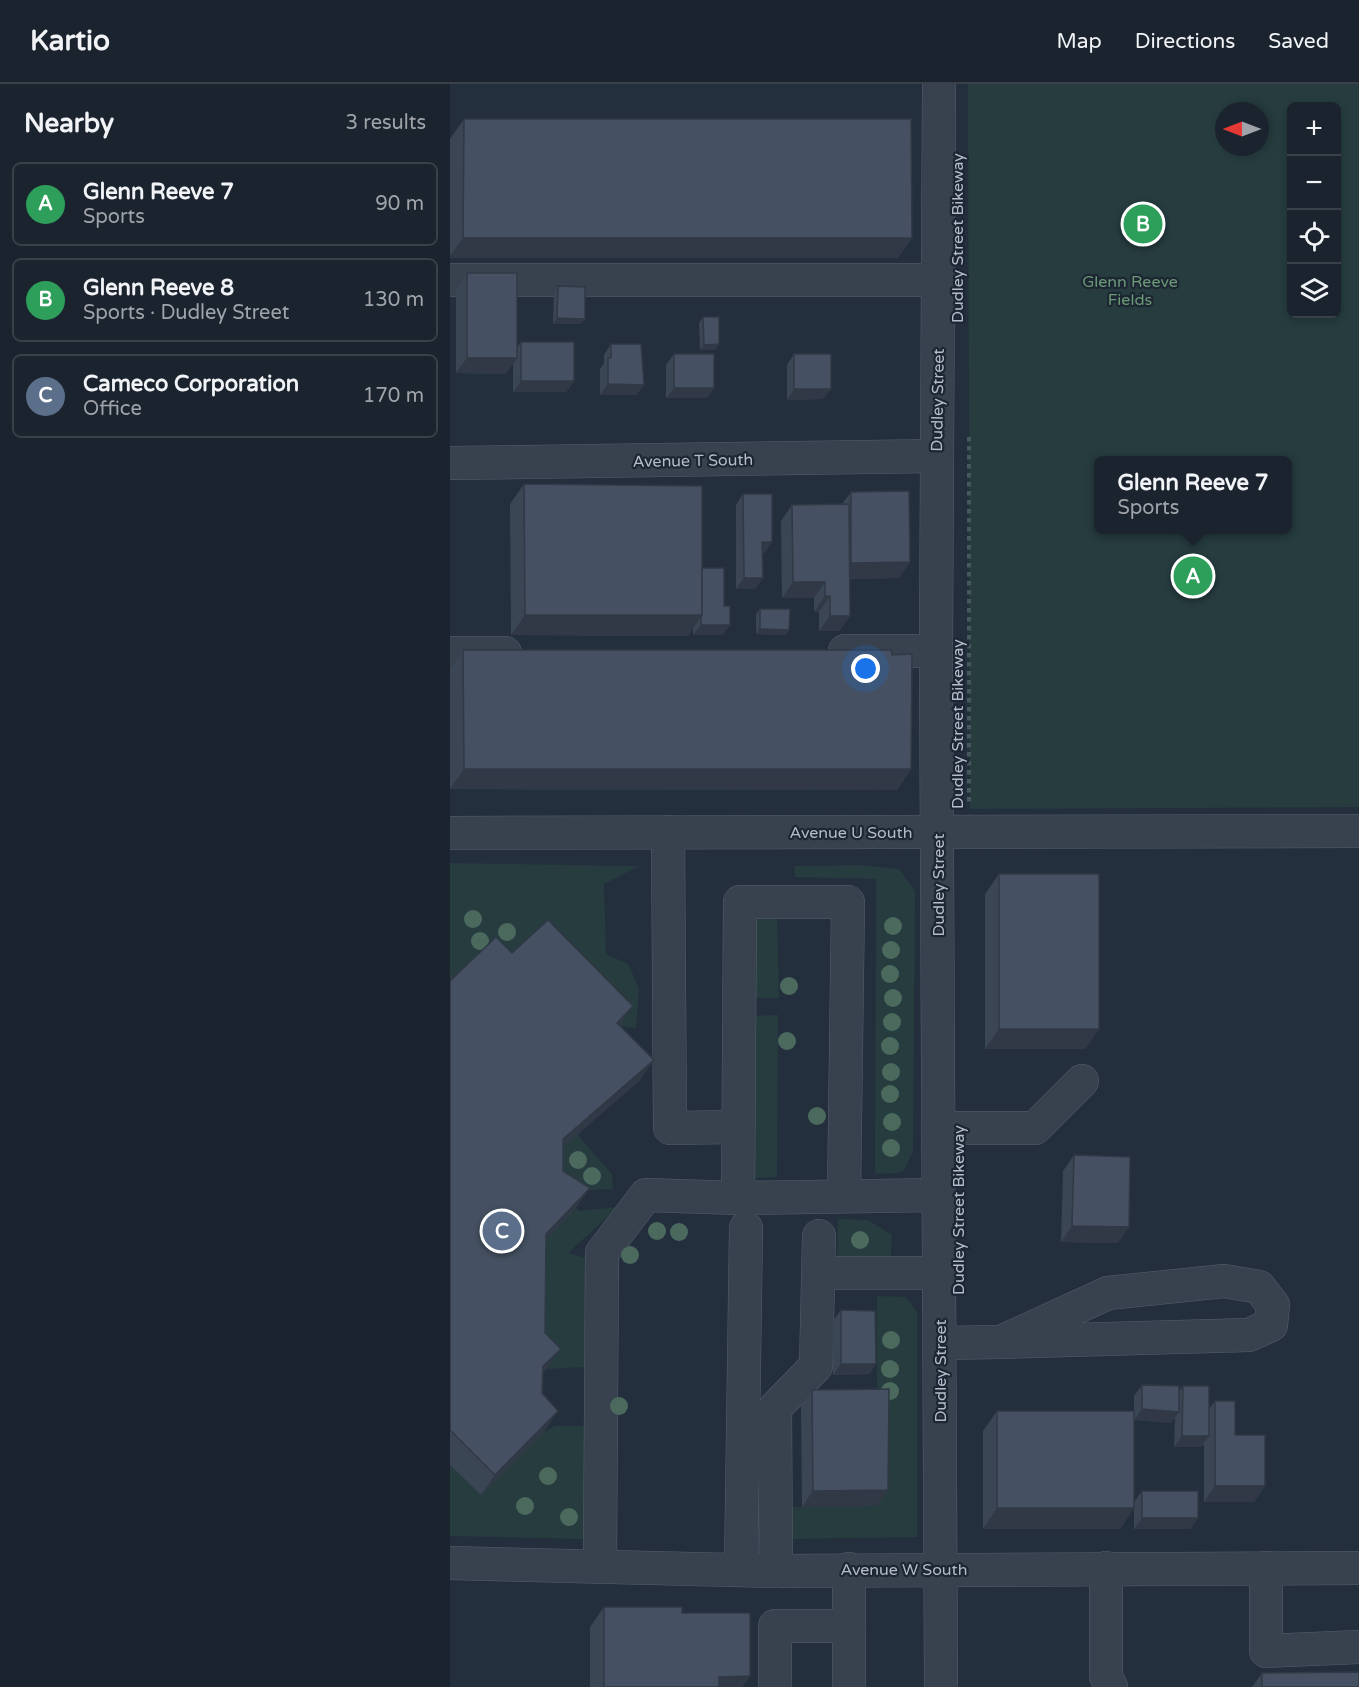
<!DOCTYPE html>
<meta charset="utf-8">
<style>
body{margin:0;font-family:"Varela Round",sans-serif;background:#242b36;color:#f1f3f6}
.controls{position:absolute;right:18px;top:18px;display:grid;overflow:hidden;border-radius:9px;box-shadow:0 3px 9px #0003}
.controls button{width:54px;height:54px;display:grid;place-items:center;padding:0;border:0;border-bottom:2px solid #39404a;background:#1b232e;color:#f1f3f6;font:30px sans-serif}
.compass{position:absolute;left:765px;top:18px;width:54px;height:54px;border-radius:50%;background:#1b232e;box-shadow:0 3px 9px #0003;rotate:270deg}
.you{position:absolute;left:416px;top:585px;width:21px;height:21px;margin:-15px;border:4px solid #fff;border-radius:50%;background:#1a73e8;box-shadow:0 0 0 9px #1a73e833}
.badge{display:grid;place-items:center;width:39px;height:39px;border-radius:50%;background:#8ab4f8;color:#fff;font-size:20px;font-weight:700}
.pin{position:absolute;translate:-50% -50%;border:3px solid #fff;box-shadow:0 2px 6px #0006}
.popup{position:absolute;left:644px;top:372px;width:198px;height:78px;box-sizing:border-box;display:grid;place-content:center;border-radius:9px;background:#1b232e;filter:drop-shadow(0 2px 4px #0005);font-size:20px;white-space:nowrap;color:#a0a4aa}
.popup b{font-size:22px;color:#f1f3f6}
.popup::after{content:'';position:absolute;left:50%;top:100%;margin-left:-12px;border:12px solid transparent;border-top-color:#1b232e}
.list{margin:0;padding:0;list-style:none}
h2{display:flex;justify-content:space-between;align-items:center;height:78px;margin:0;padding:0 24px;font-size:26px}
h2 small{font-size:20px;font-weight:400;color:#a0a4aa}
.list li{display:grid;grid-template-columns:39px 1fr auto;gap:18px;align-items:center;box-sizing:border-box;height:84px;margin:0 12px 12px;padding:0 12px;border:2px solid #39404a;border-radius:9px}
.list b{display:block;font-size:22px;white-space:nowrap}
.list p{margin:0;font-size:20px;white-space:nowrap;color:#a0a4aa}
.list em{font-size:20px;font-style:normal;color:#a0a4aa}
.icon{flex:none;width:33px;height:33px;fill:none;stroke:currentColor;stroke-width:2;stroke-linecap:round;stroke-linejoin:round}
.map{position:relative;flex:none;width:909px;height:1603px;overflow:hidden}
header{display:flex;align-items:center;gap:36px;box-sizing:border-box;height:84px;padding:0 30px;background:#1b232e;border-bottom:2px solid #39404a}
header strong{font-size:28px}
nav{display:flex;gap:33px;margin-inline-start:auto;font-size:21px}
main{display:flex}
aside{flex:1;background:#1b232e}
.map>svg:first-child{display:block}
.green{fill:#263c3f;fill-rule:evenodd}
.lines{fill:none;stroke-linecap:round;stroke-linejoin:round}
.minor-casing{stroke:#565f6c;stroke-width:34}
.path{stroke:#44595c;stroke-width:4;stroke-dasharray:4.5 4.5;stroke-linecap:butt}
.minor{stroke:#38414e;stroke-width:33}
.tree{fill:#4b6a5d}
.wall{fill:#3b4654}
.shaded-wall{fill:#303945}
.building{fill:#455162;stroke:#303945;stroke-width:1.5}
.labels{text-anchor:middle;stroke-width:4.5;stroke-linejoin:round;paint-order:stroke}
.street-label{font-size:16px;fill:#b4bcc9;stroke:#1d2633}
.park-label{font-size:16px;fill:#6b9a76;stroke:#1d2633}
</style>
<header>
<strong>Kartio</strong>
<nav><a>Map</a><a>Directions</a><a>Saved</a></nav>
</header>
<main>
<aside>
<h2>Nearby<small>3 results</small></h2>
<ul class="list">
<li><span class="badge" style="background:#2e9e5b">A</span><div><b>Glenn Reeve 7</b><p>Sports</p></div><em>90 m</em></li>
<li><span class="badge" style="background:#2e9e5b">B</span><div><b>Glenn Reeve 8</b><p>Sports · Dudley Street</p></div><em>130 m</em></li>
<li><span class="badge" style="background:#5c6f8a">C</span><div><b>Cameco Corporation</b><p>Office</p></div><em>170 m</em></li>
</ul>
</aside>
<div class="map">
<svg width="909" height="1603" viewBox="0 0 909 1603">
<rect width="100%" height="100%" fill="#242f3e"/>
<g class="green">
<path d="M518 0H909V723L520 725ZM842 22H886V230H842ZM774 27H810V63H774ZM648 376H837V446H648Z"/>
<polygon points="0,779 189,782 154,800 156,870 178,880 189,904 186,944 169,942 0,904"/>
<polygon points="407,781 449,785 465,807 463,1067 454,1086 447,1089 425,1090 426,795 345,793 344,782"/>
<polygon points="297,829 327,831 329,914 299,914"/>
<polygon points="328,931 327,1093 299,1094 299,932"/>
<polygon points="127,1050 162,1090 163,1105 98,1108 99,1075"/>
<polygon points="168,1123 118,1169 141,1175 136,1283 97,1285 82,1171 126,1124 129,1127"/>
<polygon points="388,1135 418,1136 442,1151 441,1173 387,1176"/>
<polygon points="427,1212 456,1213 467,1228 467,1453 338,1455 339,1423 427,1422"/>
<polygon points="105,1342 138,1342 136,1455 0,1452 0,1381 31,1411 94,1348"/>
</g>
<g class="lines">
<defs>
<g id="minor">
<polyline points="489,0 486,567 491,1603"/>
<polyline points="0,196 489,196"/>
<polyline points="0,379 487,372"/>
<polyline points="395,567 486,567"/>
<polyline points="0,569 55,569"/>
<polyline points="218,748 220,1044 288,1043"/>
<polyline points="0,749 909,747"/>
<polyline points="489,1044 585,1044 632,997"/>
<polyline points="394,1112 398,818 290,818 288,1114 489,1111"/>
<polyline points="369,1189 489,1189"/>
<polyline points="490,1259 551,1258 799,1251 821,1241 823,1221 809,1203 774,1197 658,1209 551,1258"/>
<polyline points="0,1479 326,1487 909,1484"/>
<polyline points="150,1482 152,1169 196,1111 288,1114"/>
<polyline points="656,1484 656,1592 661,1603"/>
<polyline points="816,1484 816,1567 909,1563"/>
<polyline points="291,1485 296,1144"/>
<polyline points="326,1487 325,1324 366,1282 369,1152"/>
<polyline points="325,1603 325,1542 399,1542"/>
<polyline points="399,1603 399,1485"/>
</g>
</defs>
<use href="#minor" class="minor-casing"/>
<polyline class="path" points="519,353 519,720"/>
<use href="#minor" class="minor"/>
</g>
<g class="tree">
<circle cx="23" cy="835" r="9"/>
<circle cx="443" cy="842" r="9"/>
<circle cx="57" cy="848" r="9"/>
<circle cx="30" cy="857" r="9"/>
<circle cx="441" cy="866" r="9"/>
<circle cx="440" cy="890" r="9"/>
<circle cx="339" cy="902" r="9"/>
<circle cx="443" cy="914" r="9"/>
<circle cx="442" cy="938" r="9"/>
<circle cx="337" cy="957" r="9"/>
<circle cx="440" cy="962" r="9"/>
<circle cx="441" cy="988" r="9"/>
<circle cx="440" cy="1010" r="9"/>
<circle cx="367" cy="1032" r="9"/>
<circle cx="442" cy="1038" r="9"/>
<circle cx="441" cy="1064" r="9"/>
<circle cx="128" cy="1076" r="9"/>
<circle cx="142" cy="1092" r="9"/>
<circle cx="207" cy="1147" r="9"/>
<circle cx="229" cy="1148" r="9"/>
<circle cx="410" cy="1156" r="9"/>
<circle cx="180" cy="1171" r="9"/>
<circle cx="441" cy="1256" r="9"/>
<circle cx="440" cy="1285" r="9"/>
<circle cx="440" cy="1307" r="9"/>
<circle cx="169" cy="1322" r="9"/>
<circle cx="98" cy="1392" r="9"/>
<circle cx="75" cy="1422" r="9"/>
<circle cx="119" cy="1433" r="9"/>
</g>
<g class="wall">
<polygon points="14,35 462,154 448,174 0,174 0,55"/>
<polygon points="17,189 67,264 71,258 124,297 116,308 63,308 63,279 56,290 6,289 6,205"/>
<polygon points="108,202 135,235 131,240 103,240 104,208"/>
<polygon points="253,233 265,266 250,266 249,239"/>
<polygon points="161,260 194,301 186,311 150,311 150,285 154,280 154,271"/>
<polygon points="224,270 257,314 216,314 216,281"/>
<polygon points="344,270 373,315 337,316 337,281"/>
<polygon points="74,400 252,484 273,551 243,551 243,544 238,552 61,551 60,420"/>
<polygon points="401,408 460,478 449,494 400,495 400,532 389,547 369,547 369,528 364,528 364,514 332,514 331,437 342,421 392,420"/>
<polygon points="293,410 315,469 312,469 313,494 305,505 286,505 286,421"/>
<polygon points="310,525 336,551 306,550 306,530"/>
<polygon points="13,566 461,685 447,706 0,705 0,585"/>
<polygon points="549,790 649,945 635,965 535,965 535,810"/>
<polygon points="62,869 183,922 169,942 190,996 113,1063 113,1087 126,1124 96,1156 95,1249 97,1285 92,1289 92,1309 94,1348 31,1411 0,1381 0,897"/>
<polygon points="624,1071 668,1159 611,1158 613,1087"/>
<polygon points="391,1226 426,1280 419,1290 383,1291 383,1237"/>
<polygon points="692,1301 729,1307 733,1302 759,1325 765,1317 815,1402 804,1418 754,1418 754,1360 751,1363 724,1363 725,1334 721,1339 684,1336 684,1312"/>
<polygon points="362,1306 438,1406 427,1422 352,1423 351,1322"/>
<polygon points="547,1327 684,1418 692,1407 748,1434 740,1445 684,1445 684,1424 670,1445 533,1445 533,1347"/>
<polygon points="154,1523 232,1529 300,1592 292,1603 140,1603 140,1543"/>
<polygon points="812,1589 909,1603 802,1603"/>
</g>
<g class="shaded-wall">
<polygon points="13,154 462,154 448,174 0,174 0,172"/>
<polygon points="107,234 135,235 131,240 103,240"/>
<polygon points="269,260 265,266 250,266 254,261"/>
<polygon points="17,274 67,274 56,290 6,289"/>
<polygon points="71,297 124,297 116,308 63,308"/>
<polygon points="158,300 194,301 186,311 150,311"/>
<polygon points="224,304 264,304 257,314 216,314"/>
<polygon points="344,305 381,305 373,315 337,316"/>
<polygon points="312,458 322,458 315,469 305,469"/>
<polygon points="460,478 449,494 390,495 401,479"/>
<polygon points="294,494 313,494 305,505 286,505"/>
<polygon points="343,498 375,498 364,514 332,514"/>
<polygon points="375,512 380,512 369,528 364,528"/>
<polygon points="75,531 252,531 238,552 61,551"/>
<polygon points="380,532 400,532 389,547 369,547"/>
<polygon points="251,541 280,541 273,551 243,551"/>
<polygon points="310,545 339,546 336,551 306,550"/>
<polygon points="14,685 461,685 447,706 0,705"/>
<polygon points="183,922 169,942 167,939"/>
<polygon points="549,945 649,945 635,965 535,965"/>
<polygon points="204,976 190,996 99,1075 113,1055"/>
<polygon points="140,1104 126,1124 82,1171 96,1150"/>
<polygon points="622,1142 679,1143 668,1159 611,1158"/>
<polygon points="111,1265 97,1285 79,1302 93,1282"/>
<polygon points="391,1280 426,1280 419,1290 383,1291"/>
<polygon points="692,1325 729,1328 721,1339 684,1336"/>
<polygon points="108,1327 94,1348 31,1411 45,1391"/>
<polygon points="732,1352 759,1352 751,1363 724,1363"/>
<polygon points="765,1402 815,1402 804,1418 754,1418"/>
<polygon points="438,1406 427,1422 352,1423 363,1407"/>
<polygon points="547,1424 684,1424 670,1445 533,1445"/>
<polygon points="692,1434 748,1434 740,1445 684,1445"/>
<polygon points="300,1592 292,1603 261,1603 269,1593"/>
</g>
<g class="building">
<polygon points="14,35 461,35 462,154 13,154"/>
<rect x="17" y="189" width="50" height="85"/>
<polygon points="108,202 135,203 135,235 107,234"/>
<polygon points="253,233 269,233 269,260 254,261"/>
<rect x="71" y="258" width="53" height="39"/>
<polygon points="161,260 191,260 194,301 158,300 158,274 161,274"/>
<rect x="224" y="270" width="40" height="34"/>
<rect x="344" y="270" width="37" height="35"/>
<polygon points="74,400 252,402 252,531 75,531"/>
<polygon points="459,407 460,478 401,479 401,408"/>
<polygon points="293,410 322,410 322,458 312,458 313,494 294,494"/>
<polygon points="399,420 400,532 380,532 380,512 375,512 375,498 343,498 342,421"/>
<polygon points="252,484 274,484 274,522 280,522 280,541 251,541 251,533 252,531"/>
<polygon points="310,525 340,525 339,546 310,545"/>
<polygon points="13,566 441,566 442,571 462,570 461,685 14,685"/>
<rect x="549" y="790" width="100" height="155"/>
<polygon points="98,836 183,922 167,939 204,976 113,1055 113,1087 140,1104 96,1150 95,1249 111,1265 93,1282 92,1309 108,1327 45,1391 0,1346 0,897 46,853 62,869"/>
<polygon points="624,1071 680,1073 679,1143 622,1142"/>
<polygon points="391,1226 425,1227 426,1280 391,1280"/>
<polygon points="692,1301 729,1302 729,1328 692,1325"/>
<polygon points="733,1302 759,1302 759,1352 732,1352"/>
<polygon points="439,1305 438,1406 363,1407 362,1306"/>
<polygon points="765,1317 785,1317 785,1351 815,1351 815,1402 765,1402"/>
<rect x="547" y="1327" width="137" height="97"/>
<rect x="692" y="1407" width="56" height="27"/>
<polygon points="154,1523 232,1523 232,1529 300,1529 300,1592 269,1593 269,1603 154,1603"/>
<polygon points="909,1588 909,1603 812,1603 812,1589"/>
</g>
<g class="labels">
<g class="street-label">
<text transform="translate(507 154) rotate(-90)" y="6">Dudley Street Bikeway</text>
<text transform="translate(487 316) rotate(-89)" y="6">Dudley Street</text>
<text transform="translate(243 376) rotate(-1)" y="6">Avenue T South</text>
<text transform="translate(507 640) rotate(-90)" y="6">Dudley Street Bikeway</text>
<text x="401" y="754">Avenue U South</text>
<text transform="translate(488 801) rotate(-90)" y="6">Dudley Street</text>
<text transform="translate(508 1126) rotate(-90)" y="6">Dudley Street Bikeway</text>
<text transform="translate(490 1287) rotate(-90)" y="6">Dudley Street</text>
<text x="454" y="1491">Avenue W South</text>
</g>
<g class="park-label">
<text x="680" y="203">Glenn Reeve<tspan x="680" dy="18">Fields</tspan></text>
</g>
</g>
</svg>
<div class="controls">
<button>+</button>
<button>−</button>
<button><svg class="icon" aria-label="locate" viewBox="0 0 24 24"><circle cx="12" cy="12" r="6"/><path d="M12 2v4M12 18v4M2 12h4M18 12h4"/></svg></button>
<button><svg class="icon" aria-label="layers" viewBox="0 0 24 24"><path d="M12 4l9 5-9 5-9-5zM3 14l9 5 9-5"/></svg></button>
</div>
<svg class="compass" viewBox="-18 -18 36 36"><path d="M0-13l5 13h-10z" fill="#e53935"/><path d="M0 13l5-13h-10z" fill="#a0a4aa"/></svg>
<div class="you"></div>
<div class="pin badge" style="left:743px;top:492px;background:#2e9e5b">A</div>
<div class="popup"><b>Glenn Reeve 7</b>Sports</div>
<div class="pin badge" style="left:693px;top:140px;background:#2e9e5b">B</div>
<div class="pin badge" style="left:52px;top:1147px;background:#5c6f8a">C</div>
</div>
</main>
